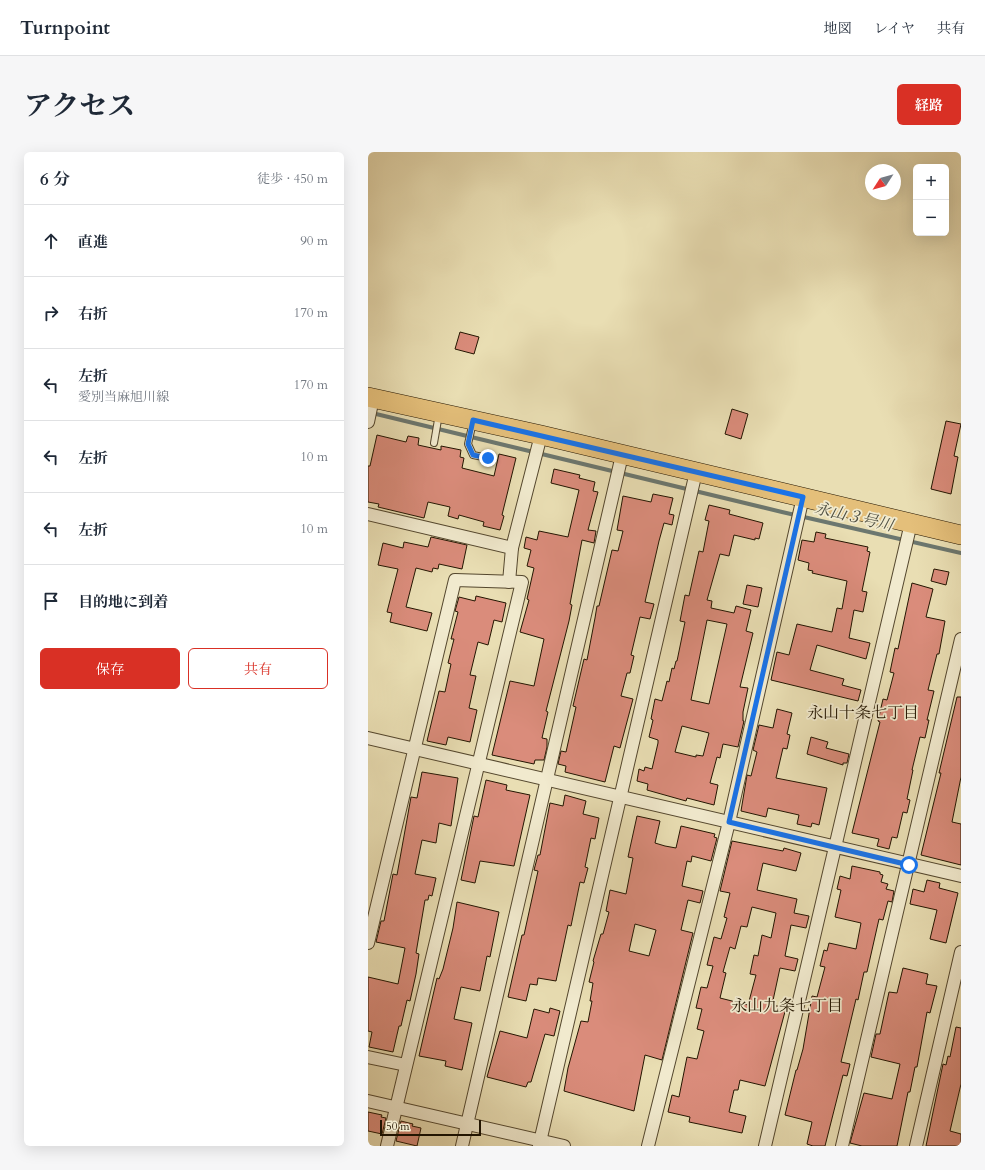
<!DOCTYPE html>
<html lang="ja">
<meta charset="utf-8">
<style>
body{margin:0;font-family:Cardo,"Noto Serif JP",serif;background:#f6f6f7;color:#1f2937}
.controls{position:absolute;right:12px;top:12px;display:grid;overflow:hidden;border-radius:6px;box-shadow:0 4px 16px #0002}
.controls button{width:36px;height:36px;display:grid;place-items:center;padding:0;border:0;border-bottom:1px solid #e0e1e3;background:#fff;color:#1f2937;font:20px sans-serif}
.compass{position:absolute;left:497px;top:12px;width:36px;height:36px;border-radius:50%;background:#fff;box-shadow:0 4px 16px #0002;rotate:234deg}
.scale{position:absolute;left:12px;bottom:10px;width:101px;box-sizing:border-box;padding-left:4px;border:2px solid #231501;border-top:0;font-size:11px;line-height:14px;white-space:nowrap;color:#231501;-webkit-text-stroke:3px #f1eace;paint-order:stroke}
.stop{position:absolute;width:12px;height:12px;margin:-9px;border:3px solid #1a73e8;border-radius:50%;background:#fff}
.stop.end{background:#1a73e8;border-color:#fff;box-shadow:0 1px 4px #0008}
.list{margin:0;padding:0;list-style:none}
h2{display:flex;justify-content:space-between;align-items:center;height:52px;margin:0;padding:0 16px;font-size:17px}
h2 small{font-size:13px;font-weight:400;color:#747a83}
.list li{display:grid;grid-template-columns:26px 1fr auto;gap:12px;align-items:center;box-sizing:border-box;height:72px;padding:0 16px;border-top:1px solid #e0e1e3}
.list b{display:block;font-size:15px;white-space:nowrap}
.list p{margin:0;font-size:13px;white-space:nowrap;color:#747a83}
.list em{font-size:13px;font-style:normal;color:#747a83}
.actions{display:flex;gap:8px;padding:12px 16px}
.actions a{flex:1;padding:9px 0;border:1px solid #d93025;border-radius:6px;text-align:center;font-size:14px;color:#d93025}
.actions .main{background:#d93025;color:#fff}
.icon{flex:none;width:22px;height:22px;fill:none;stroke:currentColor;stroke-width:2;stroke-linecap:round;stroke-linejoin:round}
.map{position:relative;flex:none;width:593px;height:994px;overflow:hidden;border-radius:6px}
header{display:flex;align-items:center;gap:24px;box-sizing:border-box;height:56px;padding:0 20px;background:#fff;border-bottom:1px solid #e0e1e3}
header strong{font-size:19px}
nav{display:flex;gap:22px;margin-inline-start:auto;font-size:14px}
.intro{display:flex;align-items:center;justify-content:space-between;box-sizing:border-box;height:96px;padding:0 24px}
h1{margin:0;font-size:28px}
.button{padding:10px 18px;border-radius:6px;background:#d93025;color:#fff;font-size:14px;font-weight:700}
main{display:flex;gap:24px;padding:0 24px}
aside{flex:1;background:#fff;border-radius:6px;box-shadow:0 4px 16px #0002}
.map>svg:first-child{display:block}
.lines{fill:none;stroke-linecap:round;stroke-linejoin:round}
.stream{stroke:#6c776f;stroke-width:4}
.building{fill:#da8c7b;stroke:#231501;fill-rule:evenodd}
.service-casing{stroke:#54472e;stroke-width:8}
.minor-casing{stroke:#54472e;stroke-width:14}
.primary-casing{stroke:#231501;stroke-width:20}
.service{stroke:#f1eace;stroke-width:6}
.minor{stroke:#f1eace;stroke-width:12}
.primary{stroke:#e4bf7a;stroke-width:19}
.route{stroke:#1a73e8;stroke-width:5}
.labels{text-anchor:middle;stroke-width:3.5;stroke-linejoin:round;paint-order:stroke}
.water-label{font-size:16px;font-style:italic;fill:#4e4e41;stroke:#f1eace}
.neighbourhood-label{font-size:16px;fill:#231501;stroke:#f1eace}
</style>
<header>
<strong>Turnpoint</strong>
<nav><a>地図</a><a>レイヤ</a><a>共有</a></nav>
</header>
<div class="intro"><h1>アクセス</h1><a class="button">経路</a></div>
<main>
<aside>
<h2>6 分<small>徒歩 · 450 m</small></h2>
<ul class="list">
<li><svg class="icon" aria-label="ahead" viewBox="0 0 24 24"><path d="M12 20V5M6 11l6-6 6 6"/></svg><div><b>直進</b></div><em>90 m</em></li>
<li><svg class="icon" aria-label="right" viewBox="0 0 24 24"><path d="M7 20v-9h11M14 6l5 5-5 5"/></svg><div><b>右折</b></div><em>170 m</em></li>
<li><svg class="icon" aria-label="left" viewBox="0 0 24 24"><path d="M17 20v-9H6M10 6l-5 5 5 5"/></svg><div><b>左折</b><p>愛別当麻旭川線</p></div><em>170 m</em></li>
<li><svg class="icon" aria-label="left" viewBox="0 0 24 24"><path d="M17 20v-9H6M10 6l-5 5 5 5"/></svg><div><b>左折</b></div><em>10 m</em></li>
<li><svg class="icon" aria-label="left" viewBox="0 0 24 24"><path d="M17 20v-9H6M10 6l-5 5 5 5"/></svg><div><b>左折</b></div><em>10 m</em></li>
<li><svg class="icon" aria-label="arrive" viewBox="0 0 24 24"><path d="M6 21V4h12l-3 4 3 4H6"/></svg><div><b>目的地に到着</b></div></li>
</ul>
<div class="actions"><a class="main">保存</a><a>共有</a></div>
</aside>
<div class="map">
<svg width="593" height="994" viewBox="0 0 593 994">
<rect width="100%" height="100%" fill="#e9deb3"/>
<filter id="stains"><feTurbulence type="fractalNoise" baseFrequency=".005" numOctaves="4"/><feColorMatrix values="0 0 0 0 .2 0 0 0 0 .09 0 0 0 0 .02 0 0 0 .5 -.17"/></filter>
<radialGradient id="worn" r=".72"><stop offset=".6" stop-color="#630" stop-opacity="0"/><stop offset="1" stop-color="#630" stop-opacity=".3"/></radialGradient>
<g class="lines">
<polyline class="stream" points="4,261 414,360 593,401"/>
</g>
<g class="building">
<polygon points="92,180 111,185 106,202 87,197"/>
<polygon points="364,257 380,262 373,287 357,282"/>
<polygon points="578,269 593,272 586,304 590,305 583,342 563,337"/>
<polygon points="9,283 38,290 40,284 51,286 50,293 73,298 73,294 93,298 92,305 96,306 94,316 126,324 131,302 148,306 134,363 136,364 132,378 115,374 116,370 91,363 90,367 80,364 82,355 60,350 56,366 10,355 11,352 0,350 0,314 2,314"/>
<polygon points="186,317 212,323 211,326 227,330 225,339 230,340 220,378 228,379 226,391 214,388 202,452 204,453 201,469 178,559 180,560 174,586 179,587 179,595 176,608 167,608 166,612 124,603 142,529 166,534 176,487 152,480 161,448 159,447 166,416 159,414 163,398 156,396 158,385 169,388 171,379 200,385 211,338 183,331"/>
<polygon points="285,342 305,346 301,362 306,363 304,373 296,371 291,389 277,450 286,452 282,467 272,465 263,503 266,504 262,521 259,521 253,544 265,547 252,596 246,594 237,630 197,620 198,614 190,612 193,599 198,600 208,555 205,554 216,507 219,508 227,466 229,454 231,454 244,398 250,399 255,379 249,378 255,344 283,350"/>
<path d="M341 353 362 358 361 362 395 371 391 387 387 386V388L366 383 361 404 352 402 339 448 344 449 343 456 366 461 368 454 383 458 378 479 385 481 372 535 380 536 375 560V569H376L370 595 355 592 352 606 349 605 342 631 350 633 346 653 319 646 318 649 279 638 280 632 269 629 271 617 276 619 277 615 284 617 290 591V588L281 585 285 568 283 567 287 547 294 549 299 529 301 530 304 516 306 517 308 509H309L317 470 312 469 317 443 321 444 331 399 335 400 341 369 337 368ZM339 468 359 472 341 552 323 548ZM314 574 341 581 335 604 328 603V605L307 600Z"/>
<polygon points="448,380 458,382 457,386 500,395 499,399 502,400 494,439 499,440 495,460 486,458 481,486 502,491 498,507 449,493 442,518 476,527 474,533 493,538 490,549 403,528 409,500 421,503 429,472 464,480 469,456 474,457 479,429 444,421 445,419 440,418 441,411 430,408 434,388 446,390"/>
<polygon points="63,385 99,393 94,417 71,412 70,417 65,416 64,420 48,416 38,455 64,461 59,479 22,470 24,461 19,460 30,417 10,413 15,391 35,396 36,390 60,395"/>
<polygon points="566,417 581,420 578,433 563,429"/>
<polygon points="544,431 565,437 558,465 577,469 571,502 569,502 560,538 566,539 559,568 561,568 557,586 552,585 544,618 545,618 539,647 542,648 539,661 535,660 529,686 524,685 521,697 509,694 511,687 484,681 512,570 510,569 515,547 519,548 526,521 522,520 527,496 530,497"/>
<polygon points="379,433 394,436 390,455 375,452"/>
<polygon points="108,444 138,451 134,470 126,468 120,493 110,490 102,523 108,524 101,556 109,558 102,590 80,585 78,593 59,589 71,539 77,540 83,512 80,511 86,487 83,487 90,460 87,459 91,445 107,449"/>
<polygon points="589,545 593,545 593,625 584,670 593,672 593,713 553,703 573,621 571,621"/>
<polygon points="409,557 424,561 419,582 422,583 419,597 415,596 408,626 459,636 451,673 444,671 443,675 429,672 431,663 400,656 398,665 373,659 379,623 383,624 389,600 385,598 391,573 405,576"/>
<polygon points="443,585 460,590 458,596 481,602 479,611 475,611 475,613 439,602"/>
<polygon points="54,620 90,626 83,674 71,671 68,691 54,688 47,722 68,726 64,744 61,743 60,748 57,748 48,801 51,802 48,822 42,849 39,848 33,874 31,874 25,900 1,895 4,880 0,879 0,825 30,832 37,796 8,790 13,769 16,769 25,722 29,723 43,645 49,646"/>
<polygon points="118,628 139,633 138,638 162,643 146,714 112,709 107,731 93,728 106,664 110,665"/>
<polygon points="197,643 218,649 215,662 231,666 227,687 223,686 217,715 220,716 216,731 212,730 203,774 200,773 188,829 170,826 169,833 162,832 158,849 140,845 154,783 156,783 170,719 166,718 170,703 172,703 182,651 195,654"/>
<path d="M269 664 292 669 287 691 297 694 308 696 313 674 347 682 346 685 349 686 343 709 324 704 323 710 319 709 314 734 335 739 332 751 320 748 313 778 325 781 294 908 277 903 266 959 196 939 200 916 213 869 220 870 224 849H222L225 831 221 830 226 810 225 809 233 782H235L241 760 238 759 242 738 258 742 265 706 260 705ZM267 772 288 778 281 804 261 799Z"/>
<path d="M364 689 415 699 416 696 433 701 428 719 395 711 389 738 429 747 426 761 441 764 438 776 423 773 417 804 430 807 427 819 412 816 404 853 418 856 397 934 372 928 370 938H366L361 960 378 964 374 981 321 970 322 965 300 960 304 943 311 945 319 905 329 907 336 879 329 877 334 857 328 856 333 835 339 836 345 814 339 813 346 785 353 787 359 766 356 765 362 741 352 739ZM384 755 408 761 403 786 394 783 390 804 386 803 382 822 388 823 380 853 352 846 358 821 355 820 362 795 367 797 373 774 379 775Z"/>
<polygon points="484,714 512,720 512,722 515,723 513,730 520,732 518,737 526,739 524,750 520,749 515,768 511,767 499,820 496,820 490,848 488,847 473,910 482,912 479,924 475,923 457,994 445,994 439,992 444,970 417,963 428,918 429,918 435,897 444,844 449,845 457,815 452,814 456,798 459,799 461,791 488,797 493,771 467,765 473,738 469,737 472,724 482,727"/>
<polygon points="559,728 572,731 571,736 590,741 578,791 562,787 569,758 542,752 545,737 556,740"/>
<polygon points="89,750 131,760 122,805 119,804 112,839 93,835 86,867 104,871 94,918 77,914 78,909 51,904 69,826 71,827 75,817 85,776"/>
<polygon points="535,816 560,822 558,832 569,834 562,861 559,860 549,915 547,915 542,940 540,940 529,994 494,994 482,991 496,941 524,947 532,912 503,905 508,882 512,882 521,840 529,841"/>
<polygon points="182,856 192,859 186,884 177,882 163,930 160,930 158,935 119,925 132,879 159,886 166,857 181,861"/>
<polygon points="588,875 593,876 593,932 582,979 593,982 593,994 558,994 575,912 578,913 580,904 582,905"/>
<polygon points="0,960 14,963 13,965 18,966 14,982 0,979"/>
<polygon points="33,969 45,972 44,974 53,976 49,994 28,989"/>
</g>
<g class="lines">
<defs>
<g id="service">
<polyline points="105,270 100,292 105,303 120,306"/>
<polyline points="66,291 71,262"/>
</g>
<g id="minor">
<polyline points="0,270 5,246"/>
<polyline points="0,362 144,396 173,283"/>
<polyline points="141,430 144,396"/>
<polyline points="0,586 593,724"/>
<polyline points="0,791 87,428 154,430 19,994"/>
<polyline points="0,905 38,913"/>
<polyline points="0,949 196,994"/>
<polyline points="94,994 254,303"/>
<polyline points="171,994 328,320"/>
<polyline points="280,994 361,670 435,345"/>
<polyline points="397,994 543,371"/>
<polyline points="474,994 593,487"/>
<polyline points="548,994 593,800"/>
</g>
<polyline id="primary" points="0,245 173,283 593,383"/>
</defs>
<use href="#service" class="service-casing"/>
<use href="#minor" class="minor-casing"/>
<use href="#primary" class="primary-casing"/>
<use href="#service" class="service"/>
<use href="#minor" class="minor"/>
<use href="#primary" class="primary"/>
</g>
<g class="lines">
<polyline class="route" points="120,306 105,303 100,292 105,268 435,345 361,670 541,713"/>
</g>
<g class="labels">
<g class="water-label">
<text transform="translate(486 364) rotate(13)" y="6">永山３号川</text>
</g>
<g class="neighbourhood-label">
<text x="495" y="566">永山十条七丁目</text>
<text x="419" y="859">永山九条七丁目</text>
</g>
</g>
<rect width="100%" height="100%" filter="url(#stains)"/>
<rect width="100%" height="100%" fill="url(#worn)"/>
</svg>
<div class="controls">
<button>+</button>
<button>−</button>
</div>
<svg class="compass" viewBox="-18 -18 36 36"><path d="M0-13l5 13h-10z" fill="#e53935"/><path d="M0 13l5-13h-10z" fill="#747a83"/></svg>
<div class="scale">50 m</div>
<div class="stop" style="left:541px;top:713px"></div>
<div class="stop end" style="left:120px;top:306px"></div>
</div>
</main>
